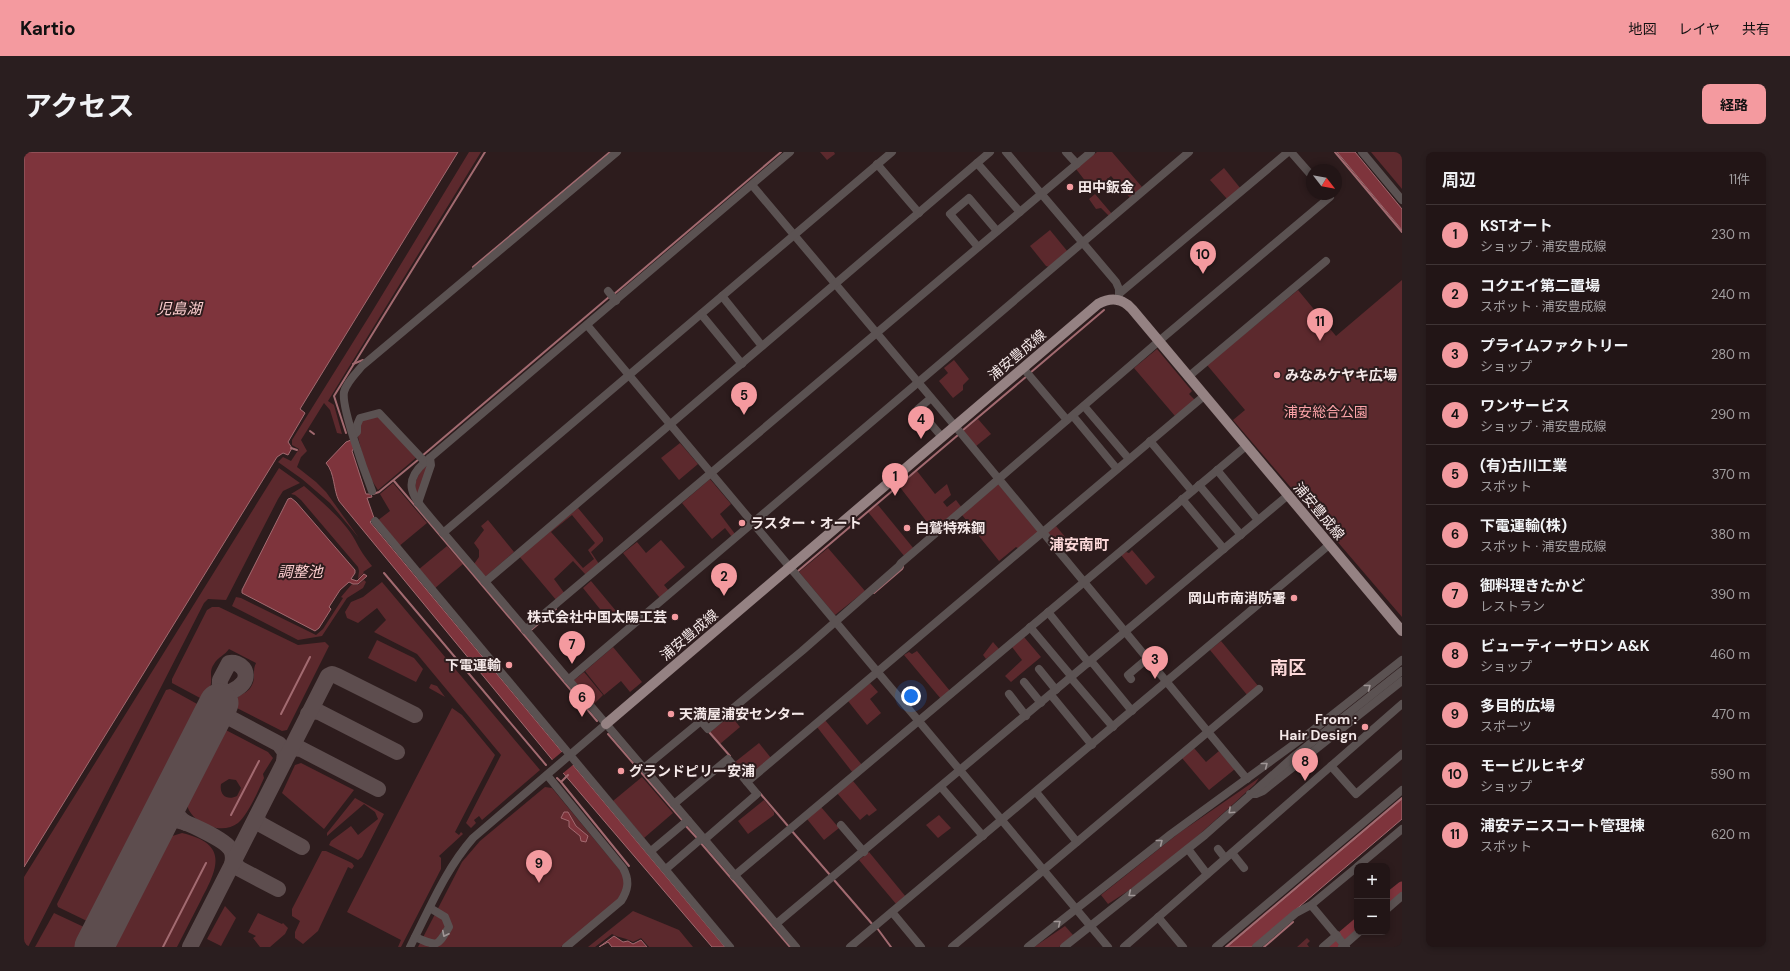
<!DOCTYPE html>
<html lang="ja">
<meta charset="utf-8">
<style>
body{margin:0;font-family:"DM Sans","Noto Sans JP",sans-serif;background:#2a1e1f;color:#f1f3f6}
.controls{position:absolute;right:12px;bottom:12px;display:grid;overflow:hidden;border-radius:8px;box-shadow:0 2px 6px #0003}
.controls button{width:36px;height:36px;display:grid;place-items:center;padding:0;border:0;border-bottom:1px solid #3f3435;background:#221516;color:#f1f3f6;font:20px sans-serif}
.compass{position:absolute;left:1282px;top:12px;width:36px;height:36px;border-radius:50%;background:#221516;box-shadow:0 2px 6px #0003;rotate:121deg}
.you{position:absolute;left:887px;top:544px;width:14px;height:14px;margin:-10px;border:3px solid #fff;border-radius:50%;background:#1a73e8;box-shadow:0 0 0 6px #1a73e833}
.badge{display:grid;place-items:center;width:26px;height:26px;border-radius:50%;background:#f49a9f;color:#111;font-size:13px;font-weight:700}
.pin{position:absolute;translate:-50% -33px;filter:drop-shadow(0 1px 2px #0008)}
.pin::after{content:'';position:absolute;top:21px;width:14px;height:12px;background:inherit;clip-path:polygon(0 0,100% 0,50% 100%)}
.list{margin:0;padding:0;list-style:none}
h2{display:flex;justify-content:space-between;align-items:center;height:52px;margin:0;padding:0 16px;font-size:17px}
h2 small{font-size:13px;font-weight:400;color:#a29fa1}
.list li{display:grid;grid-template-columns:26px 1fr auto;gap:12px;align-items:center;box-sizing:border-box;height:60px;padding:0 16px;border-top:1px solid #3f3435}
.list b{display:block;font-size:15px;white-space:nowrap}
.list p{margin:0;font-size:13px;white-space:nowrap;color:#a29fa1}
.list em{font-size:13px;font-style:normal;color:#a29fa1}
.map{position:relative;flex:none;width:1378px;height:795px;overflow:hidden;border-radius:8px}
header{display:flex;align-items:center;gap:24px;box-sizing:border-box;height:56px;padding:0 20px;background:#f49a9f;color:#111}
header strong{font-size:19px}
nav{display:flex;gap:22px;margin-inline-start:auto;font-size:14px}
.intro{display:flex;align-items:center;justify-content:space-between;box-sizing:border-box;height:96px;padding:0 24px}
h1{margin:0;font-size:28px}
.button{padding:10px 18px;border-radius:8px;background:#f49a9f;color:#111;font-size:14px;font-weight:700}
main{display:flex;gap:24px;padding:0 24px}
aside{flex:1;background:#221516;border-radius:8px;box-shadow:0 2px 6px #0003}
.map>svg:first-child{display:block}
.green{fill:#5c292d;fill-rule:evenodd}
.water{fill:#7e343c;stroke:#a26a70}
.pier{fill:#2d1c1d}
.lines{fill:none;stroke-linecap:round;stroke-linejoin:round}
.stream{stroke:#a26a70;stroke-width:2}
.river{stroke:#7e343c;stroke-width:11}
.taxiway{stroke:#5d4d4e;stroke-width:16}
.runway{stroke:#5d4d4e;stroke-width:39}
.minor{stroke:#5b5252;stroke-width:8}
.major{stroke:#958283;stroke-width:10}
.oneway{stroke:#a09696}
.poi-dot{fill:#f49a9f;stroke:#2d1c1d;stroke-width:1.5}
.labels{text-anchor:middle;stroke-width:4;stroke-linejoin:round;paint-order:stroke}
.poi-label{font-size:14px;font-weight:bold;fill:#f5e9e9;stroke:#2d1c1d;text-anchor:start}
.street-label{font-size:14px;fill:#f5e9e9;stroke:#2d1c1d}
.park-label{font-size:14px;fill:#fda4a9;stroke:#2d1c1d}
.water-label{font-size:15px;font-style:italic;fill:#fccdce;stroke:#2d1c1d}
.neighbourhood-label{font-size:15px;font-weight:bold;fill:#fcd8d9;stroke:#2d1c1d}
.district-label{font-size:18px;font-weight:bold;fill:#fcd8d9;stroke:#2d1c1d}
</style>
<header>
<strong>Kartio</strong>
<nav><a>地図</a><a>レイヤ</a><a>共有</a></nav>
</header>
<div class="intro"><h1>アクセス</h1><a class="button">経路</a></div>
<main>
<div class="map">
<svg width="1378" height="795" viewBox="0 0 1378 795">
<rect width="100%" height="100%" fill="#2d1c1d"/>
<g class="green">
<polygon points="445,0 457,0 304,249 310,253 318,282 313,281 306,258 300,251 277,288 283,299 277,305 273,315 292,330 302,340 335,386 306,351 278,327 254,310 259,305 267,309 275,297 268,293 268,288 346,163"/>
<polygon points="796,0 810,0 811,2 803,8"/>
<polygon points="1073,0 1088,0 1118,35 1106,46 1087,24 1069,39 1052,17"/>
<polygon points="1347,0 1378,0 1378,37"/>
<polygon points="1200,16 1217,37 1204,48 1186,28"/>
<polygon points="1071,42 1088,62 1085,64 1077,56 1072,57 1065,47"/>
<polygon points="1026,78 1044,100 1025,115 1022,114 1006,94"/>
<polygon points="1378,128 1378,465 1209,268 1221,258 1183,213 1274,138 1312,184"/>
<polygon points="1133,197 1168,239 1165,242 1171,248 1151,264 1110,216"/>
<polygon points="930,208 945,227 939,233 939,238 929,246 915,229 924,221 920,216"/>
<polygon points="354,263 393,305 354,338 343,321 334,285 336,270"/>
<polygon points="954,267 967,282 951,295 939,279"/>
<polygon points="656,291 674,312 655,328 637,306"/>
<path d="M404 312 395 345C386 333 395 320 404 312Z"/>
<polygon points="255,316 276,331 259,339 254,347 202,448 184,447 180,451 4,795 0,795 0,725"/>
<polygon points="893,319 911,342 923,332 927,343 919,350 923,355 932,348 938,356 910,379 875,334"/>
<polygon points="686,327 707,352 696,362 711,382 708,385 701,376 688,387 658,351"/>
<polygon points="369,331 403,371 374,395 353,369 366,359 356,342"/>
<polygon points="974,332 1015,380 995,397 992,395 975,409 938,363"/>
<path d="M280 334C296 348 321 369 331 388 336 398 341 405 348 414L339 420 340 421 334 427 335 419 334 415 277 348 271 343 267 342Z"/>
<polygon points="854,353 890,397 881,405 844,360"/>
<path d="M554 356 579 386V389L567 400 575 412 562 423 549 409 530 427 541 442 533 449 495 404ZM548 363 571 391 564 398 570 407 559 416 527 380Z"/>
<polygon points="464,368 490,400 461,425 450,412 455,405 455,398 450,391 460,378 457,374"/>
<polygon points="1032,374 1042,386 1033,393 1023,381"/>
<polygon points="637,388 661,415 640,433 645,439 636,446 599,401 613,390 622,401"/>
<polygon points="423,394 439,412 410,437 394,418"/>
<polygon points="804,396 841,439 811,463 775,420"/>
<polygon points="1108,398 1131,425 1122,433 1097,403 1102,400 1105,401"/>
<polygon points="340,428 342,430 339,436 323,446 298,484 274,488 208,454 212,445 217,446 292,483 299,477 319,446 317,445 328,432 334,433"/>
<polygon points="567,429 592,459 584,467 559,436"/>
<polygon points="358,430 516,618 458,668 455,664 450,668 452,671 447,676 442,671 477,603 393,502 350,480 362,468 353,456 334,471 323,466 321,460 327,450 339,445"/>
<path d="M188 455H195L274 493 301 490 305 494 263 578 258 579 209 554C210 552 212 548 214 545 219 541 225 540 228 533 232 525 228 518 232 511L205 497C201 503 194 505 190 512 185 519 188 524 187 531 187 536 181 543 178 547L148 531V527L183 458Z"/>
<polygon points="1000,485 1017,505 987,530 981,524 998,508 988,495"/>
<polygon points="353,488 390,506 399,517 392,530 344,506"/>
<polygon points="1197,489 1235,535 1224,544 1186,498"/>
<polygon points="969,490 975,497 962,507 959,503"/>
<polygon points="589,495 618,530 606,540 597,529 580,543 561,519"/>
<polygon points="893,499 926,539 917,547 880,503 885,500 888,502"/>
<polygon points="560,520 579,543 569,553 549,529"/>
<polygon points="846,531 854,540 846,547 857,561 843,573 824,549"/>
<polygon points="407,532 413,534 421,545 405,536"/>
<polygon points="146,537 175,553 65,770 34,755 33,752 142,538"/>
<polygon points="428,556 438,563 471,603 431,680 435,683 437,680 439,682 415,704 417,706 417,717 377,795 374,795 377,788 323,760"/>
<polygon points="705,565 708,565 716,575 696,592 686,580"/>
<polygon points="801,568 838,613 829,621 793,575"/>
<path d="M198 576 244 600 249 606 239 622 240 626C234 639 224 663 214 671 199 683 171 673 164 656 162 651 164 646 165 641ZM205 627 212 628 217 636 213 644C203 649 195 643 197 632Z"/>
<polygon points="735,591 747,606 724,626 711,610"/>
<polygon points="1170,596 1182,610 1195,599 1211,617 1185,638 1158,606"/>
<polygon points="277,611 330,638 300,677 258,641 271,613"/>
<polygon points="618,625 649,661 620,686 589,649"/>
<path d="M1235 626 1231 632C1184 675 1137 719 1084 752L1077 743 1155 681Z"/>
<polygon points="829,629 853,658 845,664 843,662 836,668 813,641"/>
<polygon points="521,635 528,636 599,722 602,732 594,748 537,795 394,795 438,710 456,689"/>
<polygon points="331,646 360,662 338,705 334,708 305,693 307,689 327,674 334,683 354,667 351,660 340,652 303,684 303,681"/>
<polygon points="740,648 750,660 750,663 724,682 714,669"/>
<polygon points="797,655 815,676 800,688 783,667"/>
<polygon points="915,663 927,676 914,686 902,673"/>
<path d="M158 681C205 692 194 716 177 748 169 764 161 779 153 795H87L140 690 145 685Z"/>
<polygon points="298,699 302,699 328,711 330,714 328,717 324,715 294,779 279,792 271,786 271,780 276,769 268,764 268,757"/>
<polygon points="845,700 882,745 873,753 835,708"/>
<polygon points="201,754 212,766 197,794 183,787"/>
<path d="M609 759 655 778 669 795H625L617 786 609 790C603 786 595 786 588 782L571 795H564Z"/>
<polygon points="30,761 62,776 53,795 11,795"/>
<polygon points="234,761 258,772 259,771 264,776 261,782 246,795 236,795 229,786 232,784 224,780"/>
<polygon points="1041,774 1049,783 1035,795 1010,795"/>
<polygon points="1283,786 1286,789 1283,792 1285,795 1273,795"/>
</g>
<g class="water">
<polygon points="0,0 434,0 276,257 281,261 264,290 268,296 264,303 259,301 253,305 0,715"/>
<polygon points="1313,0 1331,0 1378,57 1378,78"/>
<path d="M327 288 330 296 328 299 342 342H347L348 345 343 346 350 366 346 370 701 795H688L540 622 315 349C309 337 311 321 302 311L322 290Z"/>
<polygon points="267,346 272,350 331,418 331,421 327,427 333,429 340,422 343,424 334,432 329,432 325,430 316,438 305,455 307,457 295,476 291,479 218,441 218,438 264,347"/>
<polygon points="1378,647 1378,667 1228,795 1203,795"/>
<polygon points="540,660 544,660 552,674 564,684 562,690 557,689 556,684 545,675 545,669 537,666"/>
<polygon points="590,784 599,790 604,789 609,792 617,788 623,795 588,795 584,790 575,795"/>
</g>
<polygon class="pier" points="539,599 550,612 538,622 527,609"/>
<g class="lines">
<g class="stream">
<polyline points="1311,0 1378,80"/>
<polyline points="449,115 586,0"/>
<polyline points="589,143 757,0"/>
<polyline points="329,212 339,208"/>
<polyline points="1006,221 1080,158"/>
<polyline points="939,278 1003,224"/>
<polyline points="286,279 290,282"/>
<polyline points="322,281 310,244 461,0"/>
<polyline points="267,296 273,298"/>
<polyline points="398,304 585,145"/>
<polyline points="370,329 573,569"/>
<polyline points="349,342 355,340 395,307"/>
<polyline points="774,419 934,283"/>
<polyline points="360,421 522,613"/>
<polyline points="850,441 878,417 879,415"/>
<polyline points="507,478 532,457"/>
<polyline points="257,562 286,505"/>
<polyline points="685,580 706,604"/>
<polyline points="584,582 659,669"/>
<polyline points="544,623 537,630 605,714"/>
<polyline points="533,626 537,630"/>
<polyline points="735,640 764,674"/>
<polyline points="207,663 235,609"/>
<polyline points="661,673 673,686"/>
<polyline points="767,678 806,723"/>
<polyline points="676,690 766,795"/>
<polyline points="810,728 849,773"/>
<polyline points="853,776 867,795"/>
<polyline points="139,795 182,711"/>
<polyline points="1202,795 1378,646"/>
<polyline points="1240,795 1269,770"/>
</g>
<g class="river">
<polyline points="1363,747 1378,735"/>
<polyline points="1306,795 1333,772"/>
</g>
<g class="taxiway">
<path d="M205 511C216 509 227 520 219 531 212 540 203 538 195 551L196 528Z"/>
<polyline points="191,558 255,592 261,600 260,610"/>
<polyline points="284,562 288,559 295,560 373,600"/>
<polyline points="266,599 270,596 277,597 354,637"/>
<path d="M152 635C147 651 148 662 162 671"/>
<polyline points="233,664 234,670 238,673 278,695"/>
<path d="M129 680C134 674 141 668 150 668 160 668 202 688 207 698 210 703 209 708 208 713"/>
<polyline points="211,707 211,713 216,717 254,737"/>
<polyline points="166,795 304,524 308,522 313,524 391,563"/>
</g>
<polyline class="runway" points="70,795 195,551"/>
<g class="minor">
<path d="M766 0 401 310C377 331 389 345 406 365L772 795"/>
<polyline points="982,0 1092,130 1095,137 1095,144"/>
<polyline points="1042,0 1053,12"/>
<polyline points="1267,0 1288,24"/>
<polyline points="1338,0 1378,48"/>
<polyline points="953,11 996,60"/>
<polyline points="853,12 895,61"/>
<polyline points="728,33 931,274 1223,627"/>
<polyline points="954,95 926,62 945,46 973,79"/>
<polyline points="584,139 592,149"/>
<polyline points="1096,141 1264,0"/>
<polyline points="698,144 738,194"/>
<polyline points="677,162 718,212"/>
<polyline points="563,173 1084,795"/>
<polyline points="999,216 1043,268"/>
<polyline points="1164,225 1302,109"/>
<polyline points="907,246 894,257 918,285"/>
<polyline points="1060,254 1105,307"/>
<polyline points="1049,264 1093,317"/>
<polyline points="330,283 333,280 333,273 336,266 355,261 401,310"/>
<polyline points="1126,289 1168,339"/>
<polyline points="1193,318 1234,368"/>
<polyline points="1175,333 1217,383"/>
<path d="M348 339C341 321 317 255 320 240 322 231 332 221 338 214L593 0"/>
<polyline points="1158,347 1200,397"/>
<polyline points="394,351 407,313 406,306"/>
<polyline points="351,369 706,795"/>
<polyline points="419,381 868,0"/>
<polyline points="461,430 966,0"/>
<polyline points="1024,460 1065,511"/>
<polyline points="1006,475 1048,525"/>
<polyline points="501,478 1067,0"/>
<polyline points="1067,509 1108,559"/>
<polyline points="1015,517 1032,538"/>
<polyline points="1047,526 1089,575"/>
<polyline points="1107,527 1104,523 1124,506"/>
<polyline points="544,528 1165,0"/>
<polyline points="1000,530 1017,551"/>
<polyline points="985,542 1002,564"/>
<polyline points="1027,543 1068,593"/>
<polyline points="1307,614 1332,642 1378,602"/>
<polyline points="620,616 677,569 684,577 778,499 875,414 877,411 1135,189 1306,45 1303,42"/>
<path d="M523 623 599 716C606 729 604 738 597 749L542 795"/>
<polyline points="917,635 959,684"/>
<polyline points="1012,640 1053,690"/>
<polyline points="1226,642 1232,642 1239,639 1378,529"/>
<polyline points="650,652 704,607 723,630"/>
<polyline points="817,673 840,700"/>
<polyline points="680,688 733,642 723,630 1180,244"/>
<polyline points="1164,697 1183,722"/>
<polyline points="1194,697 1201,706"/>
<polyline points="627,699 664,668"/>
<polyline points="1208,701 1220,716"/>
<polyline points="1334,714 1378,677"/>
<polyline points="642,717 678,686"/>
<polyline points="710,724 1222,294"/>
<polyline points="1287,753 1333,715"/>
<polyline points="1363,757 1378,744"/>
<polyline points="868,760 897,795"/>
<polyline points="1134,765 1159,795"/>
<polyline points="752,772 1263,344"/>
<path d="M391 785C414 795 413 795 425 775L421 765 406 756"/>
<path d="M386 795C405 758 421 718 449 686L582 572"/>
<polyline points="826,795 1305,393"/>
<polyline points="928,795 1235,537"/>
<polyline points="1004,795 1147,682 1288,579 1378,508"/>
<polyline points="1040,795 1181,683 1268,606 1378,519"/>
<polyline points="1100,795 1378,552"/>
<polyline points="1192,795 1378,638"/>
<polyline points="1232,795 1272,761 1287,753 1322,795"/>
<polyline points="1299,795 1313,783"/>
<polyline points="1318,795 1335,780"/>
</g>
<path class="major" d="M582 572 1074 152C1087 145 1098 146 1108 157L1378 479"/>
</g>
<defs><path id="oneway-chevron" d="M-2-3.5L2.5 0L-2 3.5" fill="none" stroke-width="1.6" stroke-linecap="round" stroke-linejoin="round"/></defs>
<g class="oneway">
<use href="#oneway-chevron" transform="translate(1344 535) rotate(-38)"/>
<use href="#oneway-chevron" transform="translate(1241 613) rotate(-38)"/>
<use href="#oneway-chevron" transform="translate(1207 659) rotate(137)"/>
<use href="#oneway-chevron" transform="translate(1136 690) rotate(-38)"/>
<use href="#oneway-chevron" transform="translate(1107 742) rotate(141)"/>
<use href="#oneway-chevron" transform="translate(1034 771) rotate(-39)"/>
<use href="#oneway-chevron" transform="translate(421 782) rotate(117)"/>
</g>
<g class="poi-dot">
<circle cx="1046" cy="35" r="4"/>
<circle cx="1253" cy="223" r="4"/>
<circle cx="718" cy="371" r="4"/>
<circle cx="883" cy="376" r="4"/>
<circle cx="1270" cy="446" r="4"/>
<circle cx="651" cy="465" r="4"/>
<circle cx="485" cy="513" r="4"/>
<circle cx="647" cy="562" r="4"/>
<circle cx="1341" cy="575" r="4"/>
<circle cx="597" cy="619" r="4"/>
</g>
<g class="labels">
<g class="poi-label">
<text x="1054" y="40">田中鈑金</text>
<text x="1261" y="228">みなみケヤキ広場</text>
<text x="726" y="376">ラスター・オート</text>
<text x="891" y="381">白鷲特殊鋼</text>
<text x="1262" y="451" text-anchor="end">岡山市南消防署</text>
<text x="643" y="470" text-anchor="end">株式会社中国太陽工芸</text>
<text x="477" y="518" text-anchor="end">下電運輸</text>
<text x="655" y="567">天満屋浦安センター</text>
<text x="1333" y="572" text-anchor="end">From :<tspan x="1333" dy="16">Hair Design</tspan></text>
<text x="605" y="624">グランドピリー安浦</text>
</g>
<g class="street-label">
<text transform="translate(993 203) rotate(-40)" y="5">浦安豊成線</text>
<text transform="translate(1295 359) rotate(50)" y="5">浦安豊成線</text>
<text transform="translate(665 483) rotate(-40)" y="5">浦安豊成線</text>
</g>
<g class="park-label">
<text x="1302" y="265">浦安総合公園</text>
</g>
<g class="water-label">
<text x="155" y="162">児島湖</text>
<text x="276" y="425">調整池</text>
</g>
<g class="neighbourhood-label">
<text x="1055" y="398">浦安南町</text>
</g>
<g class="district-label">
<text x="1264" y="522">南区</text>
</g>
</g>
</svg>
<div class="controls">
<button>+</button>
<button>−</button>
</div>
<svg class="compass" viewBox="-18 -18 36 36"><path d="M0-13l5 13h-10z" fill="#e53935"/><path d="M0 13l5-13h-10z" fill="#a29fa1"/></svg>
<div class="you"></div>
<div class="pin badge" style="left:871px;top:344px">1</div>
<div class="pin badge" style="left:700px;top:444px">2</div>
<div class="pin badge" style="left:1131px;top:527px">3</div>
<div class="pin badge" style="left:897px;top:287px">4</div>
<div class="pin badge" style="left:720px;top:263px">5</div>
<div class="pin badge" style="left:558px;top:565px">6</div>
<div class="pin badge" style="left:548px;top:512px">7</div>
<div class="pin badge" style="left:1281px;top:629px">8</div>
<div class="pin badge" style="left:515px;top:731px">9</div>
<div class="pin badge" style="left:1179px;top:122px">10</div>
<div class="pin badge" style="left:1296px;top:189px">11</div>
</div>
<aside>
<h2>周辺<small>11件</small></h2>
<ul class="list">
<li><span class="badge">1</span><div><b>KSTオート</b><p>ショップ · 浦安豊成線</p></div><em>230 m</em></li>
<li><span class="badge">2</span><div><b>コクエイ第二置場</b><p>スポット · 浦安豊成線</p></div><em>240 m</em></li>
<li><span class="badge">3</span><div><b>プライムファクトリー</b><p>ショップ</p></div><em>280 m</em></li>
<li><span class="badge">4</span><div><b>ワンサービス</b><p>ショップ · 浦安豊成線</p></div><em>290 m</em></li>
<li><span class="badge">5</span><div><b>(有)古川工業</b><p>スポット</p></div><em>370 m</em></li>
<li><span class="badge">6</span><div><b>下電運輸(株)</b><p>スポット · 浦安豊成線</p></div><em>380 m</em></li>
<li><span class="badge">7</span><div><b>御料理きたかど</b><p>レストラン</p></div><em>390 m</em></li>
<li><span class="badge">8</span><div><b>ビューティーサロン A&amp;K</b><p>ショップ</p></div><em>460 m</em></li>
<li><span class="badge">9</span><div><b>多目的広場</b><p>スポーツ</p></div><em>470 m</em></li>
<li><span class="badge">10</span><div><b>モービルヒキダ</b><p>ショップ</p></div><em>590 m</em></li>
<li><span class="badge">11</span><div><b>浦安テニスコート管理棟</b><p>スポット</p></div><em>620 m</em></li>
</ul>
</aside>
</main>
